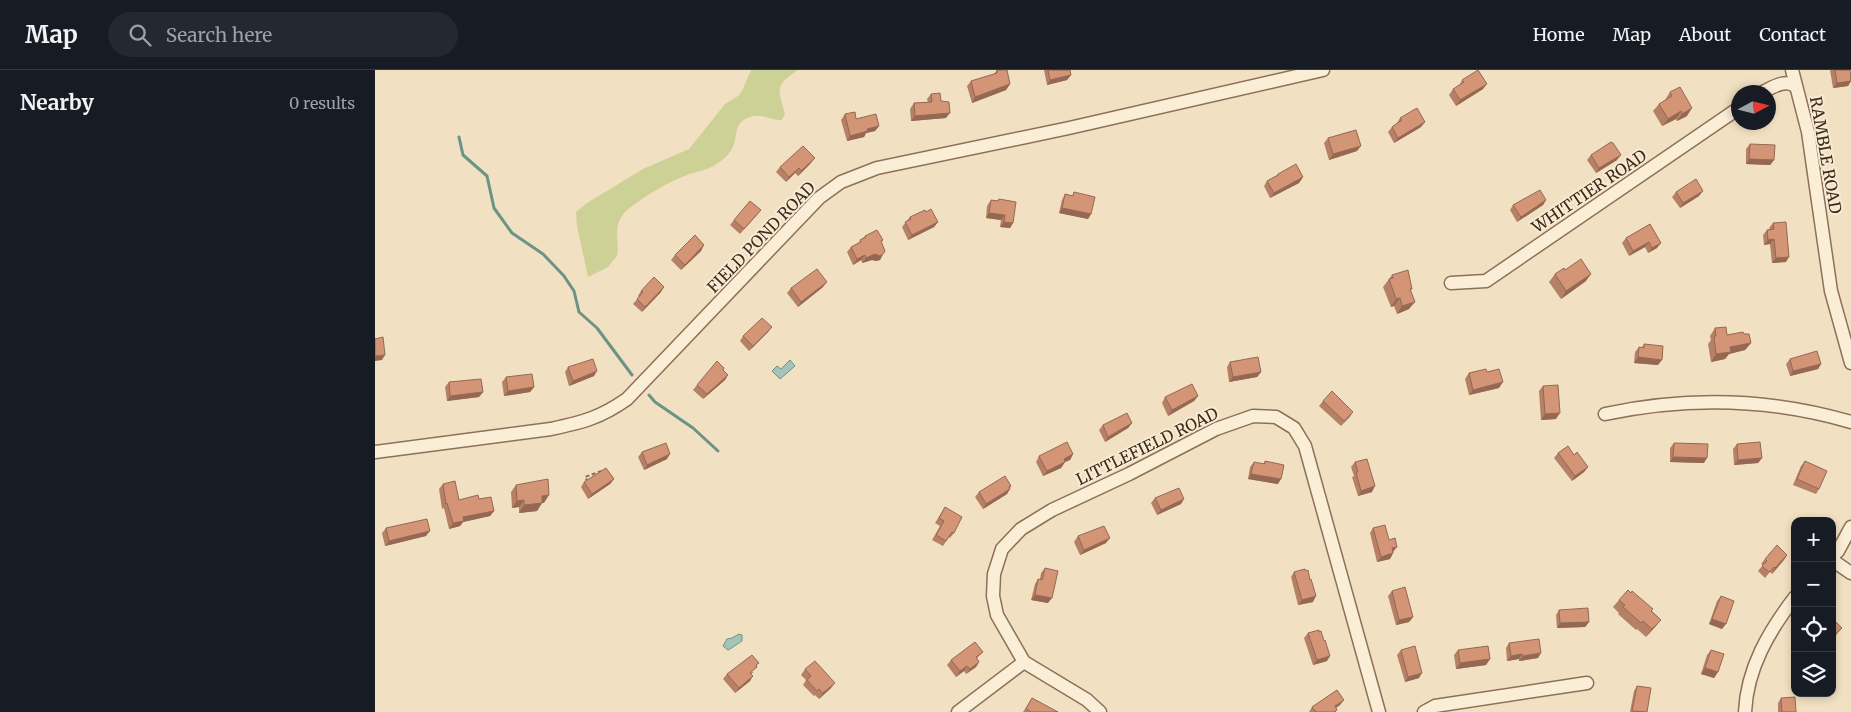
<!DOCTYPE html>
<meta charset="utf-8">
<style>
body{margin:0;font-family:Merriweather,serif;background:#242831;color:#f1f3f6}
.controls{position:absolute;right:15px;bottom:15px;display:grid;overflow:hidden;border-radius:10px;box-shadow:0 2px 8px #0003}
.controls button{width:45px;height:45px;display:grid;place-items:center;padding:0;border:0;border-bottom:1px solid #363941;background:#171b24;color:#f1f3f6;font:25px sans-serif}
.compass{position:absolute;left:1356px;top:15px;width:45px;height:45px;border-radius:50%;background:#171b24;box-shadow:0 2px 8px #0003;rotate:83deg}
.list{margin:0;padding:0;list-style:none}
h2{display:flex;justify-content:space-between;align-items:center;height:65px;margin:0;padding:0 20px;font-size:21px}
h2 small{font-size:16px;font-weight:400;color:#9ea1a6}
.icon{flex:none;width:28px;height:28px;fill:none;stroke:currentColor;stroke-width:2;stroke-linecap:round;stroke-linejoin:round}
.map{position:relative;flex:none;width:1476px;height:642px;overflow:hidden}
header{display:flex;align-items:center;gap:30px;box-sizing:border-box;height:70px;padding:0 25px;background:#171b24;border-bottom:1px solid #363941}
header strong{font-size:24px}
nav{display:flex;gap:28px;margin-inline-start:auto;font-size:18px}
.search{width:350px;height:45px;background:#242831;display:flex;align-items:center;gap:12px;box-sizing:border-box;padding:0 18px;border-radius:28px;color:#9ea1a6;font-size:19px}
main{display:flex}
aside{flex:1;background:#171b24}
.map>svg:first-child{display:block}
.green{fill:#ced195}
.water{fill:#a5c4b9;stroke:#6b9386}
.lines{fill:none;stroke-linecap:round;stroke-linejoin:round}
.stream{stroke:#6b9386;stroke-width:3}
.minor-casing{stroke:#8d7058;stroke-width:15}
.path{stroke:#8d7058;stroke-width:2;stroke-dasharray:4 2.5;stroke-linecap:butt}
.minor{stroke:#fbeed7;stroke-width:12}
.wall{fill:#b58065}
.shaded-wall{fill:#946852}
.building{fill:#d39575;stroke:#946852}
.labels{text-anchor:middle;stroke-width:4;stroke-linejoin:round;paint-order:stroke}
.street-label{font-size:16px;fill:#3c2a1d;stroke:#f8ebd3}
</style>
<header>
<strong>Map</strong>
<div class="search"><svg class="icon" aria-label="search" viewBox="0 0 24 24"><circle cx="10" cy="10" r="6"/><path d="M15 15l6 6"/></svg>Search here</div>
<nav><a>Home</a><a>Map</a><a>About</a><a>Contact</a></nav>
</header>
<main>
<aside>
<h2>Nearby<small>0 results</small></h2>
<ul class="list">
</ul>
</aside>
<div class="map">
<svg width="1476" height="642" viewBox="0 0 1476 642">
<rect width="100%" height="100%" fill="#f2e0c2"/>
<path class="green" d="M376 0H423C399 16 403 18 410 44L407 50C393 50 385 41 370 49 358 56 363 69 357 79 354 85 345 92 340 95 333 100 323 101 315 104 292 112 271 125 252 140 236 156 245 167 242 186L233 197 213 207 202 156 201 142 212 133 268 99 314 79 350 34 363 26 367 21Z"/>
<g class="water">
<polygon points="415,290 420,296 405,309 397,301 402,296 406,299"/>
<path d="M364 564 367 565V571C365 572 354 580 353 580L348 576 352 569 357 568Z"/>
</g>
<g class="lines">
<g class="stream">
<polyline points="84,67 88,85 112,106 119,138 137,163 168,184 189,206 199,221 204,242 222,258 257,305"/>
<polyline points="274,325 280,332 318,358 343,381"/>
</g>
<defs>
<g id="minor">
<polyline points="1417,0 1433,62 1456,221 1476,293"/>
<path d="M1388 22C1398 17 1410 9 1420 16"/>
<polyline points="1076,213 1111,211 1364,38"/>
<path d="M1230 344C1314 326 1394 328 1476 352"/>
<path d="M0 382 176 359C208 352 225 348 252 329L444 128 466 112 502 98 694 58 948 0"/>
<polyline points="1457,487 1463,481 1476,457"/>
<polyline points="1457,490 1476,503"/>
<polyline points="583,642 649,592"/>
<polyline points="725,642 712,630 649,592 622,545 618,526 619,504 627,479 646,459 677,440 754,404 841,359 878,346 901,347 919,358 930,376 1004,642"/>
<polyline points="1049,642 1060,636 1212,613"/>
<path d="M1370 642C1372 598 1394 561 1420 527"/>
</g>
</defs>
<use href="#minor" class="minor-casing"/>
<polyline class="path" points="213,412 210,407 229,400"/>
<use href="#minor" class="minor"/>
</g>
<g class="wall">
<polygon points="622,0 635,14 631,20 597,33 592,16 596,11 619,4"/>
<polygon points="669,0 695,0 696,5 692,10 672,15"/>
<polygon points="1455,0 1475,0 1476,11 1473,16 1458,18"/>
<polygon points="1087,10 1108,19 1081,36 1074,25 1078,19 1084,16"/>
<polygon points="1295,22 1312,46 1302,51 1301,49 1287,56 1278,41 1284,34 1290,30"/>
<polygon points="556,24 566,31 571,48 536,51 535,39 539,33 553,32 552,29"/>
<polygon points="470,44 481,49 504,56 500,61 491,63 489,67 472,71 466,50"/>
<polygon points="1025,48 1046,57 1019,73 1013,62 1017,57 1022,53"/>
<polygon points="953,68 982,81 954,90 949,73"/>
<polygon points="1375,74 1399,90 1395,95 1371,94 1371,79"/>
<polygon points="1216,85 1242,90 1221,103 1212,90"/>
<polygon points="436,93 423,106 420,103 411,112 401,102 405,97"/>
<polygon points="903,104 928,107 924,113 895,128 889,116 892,111 901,106"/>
<polygon points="699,122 716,144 713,149 684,143 687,130 690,124 697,126"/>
<polygon points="1301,122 1324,126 1305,138 1297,127"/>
<polygon points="624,129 638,153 635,158 625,157 626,150 611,148 612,136 616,130 622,131"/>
<polygon points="1171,130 1168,135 1142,152 1135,140 1138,135"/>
<polygon points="386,140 382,145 365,164 355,155 359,150"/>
<polygon points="551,142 563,152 559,157 533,170 527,157 535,147"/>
<polygon points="1398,153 1411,192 1397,193 1395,174 1389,175 1388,165 1392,160 1395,159 1394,158"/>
<polygon points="1275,154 1282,178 1273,183 1270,177 1254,186 1247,173 1251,168"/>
<polygon points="490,166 508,170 506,172 508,184 505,190 501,191 497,190 487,193 486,190 478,195 472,182 476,177 483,173"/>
<polygon points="326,181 306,200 296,190 300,185"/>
<polygon points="1190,200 1211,211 1186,229 1174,212 1180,204"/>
<polygon points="1017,205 1037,219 1036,220 1034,239 1022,244 1019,236 1016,237 1008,217"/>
<polygon points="448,217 423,237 412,223 416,218"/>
<polygon points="266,221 286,222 267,242 258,234 264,227 263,226"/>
<polygon points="397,257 393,262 374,281 365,271 368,266"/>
<polygon points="1340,258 1352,265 1369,264 1376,273 1370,280 1354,284 1350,289 1336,292 1333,274 1336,270 1335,266"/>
<polygon points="1269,274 1283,295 1259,293 1260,282 1264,277 1267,277"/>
<polygon points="1415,289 1446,294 1443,299 1415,306 1411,294"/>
<polygon points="855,292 886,302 882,307 854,312 852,297"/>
<polygon points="193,297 219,306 194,316 190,302"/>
<polygon points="348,300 353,305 350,310 328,329 318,320 322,315"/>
<polygon points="1112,302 1124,318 1094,325 1090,309 1094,303"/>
<polygon points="131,307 159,317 155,322 129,326 127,312"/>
<polygon points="74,312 108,322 104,327 72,331 70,317"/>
<polygon points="1168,316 1181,349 1166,350 1164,321"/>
<polygon points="823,326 819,331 793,346 787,333 790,327"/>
<polygon points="948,331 978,342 975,347 966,356 944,336"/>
<polygon points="757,353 753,358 730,372 724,360 728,355"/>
<polygon points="1299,373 1329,393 1295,392 1295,378"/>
<polygon points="1362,374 1387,388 1383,393 1359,395 1358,379"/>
<polygon points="267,382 292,389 269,400 263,387"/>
<polygon points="1183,383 1199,385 1213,397 1209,402 1197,411 1179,388"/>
<polygon points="698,384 695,390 690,392 686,398 668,406 661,392 664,386"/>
<polygon points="890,391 903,414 873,409 875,397 879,392 888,394"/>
<polygon points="1430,391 1444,419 1441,424 1418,415 1426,396"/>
<polygon points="980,392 997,422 983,426 977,407 979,406 976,397"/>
<polygon points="239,409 235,414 213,429 206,417 209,412"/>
<polygon points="68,414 84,430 104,429 119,441 115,446 88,452 85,456 74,459 69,438 67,439 64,419"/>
<polygon points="141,415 169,433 167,433 162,441 144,443 144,437 137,438 136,422"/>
<polygon points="636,416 632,424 608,439 600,427 604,422"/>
<polygon points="780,428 806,434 782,445 776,433"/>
<polygon points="570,437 579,463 575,468 574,467 568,476 557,470 565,456 560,453"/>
<polygon points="11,458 51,466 10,476 7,463"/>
<polygon points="998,458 1014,470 1018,483 1015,489 1002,492 995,463"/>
<polygon points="703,466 731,473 705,485 699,472"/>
<polygon points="1412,485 1397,504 1395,502 1390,508 1383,501 1388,495 1386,494 1390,489"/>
<polygon points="670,498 673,533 656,530 660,514 663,509 665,509 666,503"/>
<polygon points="919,502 938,532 923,535 916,507"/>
<polygon points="1017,521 1038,547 1034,552 1021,555 1013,526"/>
<polygon points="1346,526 1347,559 1334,554 1342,531"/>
<polygon points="1244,530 1277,541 1286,550 1280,557 1271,567 1262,559 1261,560 1243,544 1244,543 1238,537"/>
<polygon points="1184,540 1214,552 1210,557 1182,558 1181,545"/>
<polygon points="933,563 952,591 938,595 929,568"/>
<polygon points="1134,573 1163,588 1144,591 1144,589 1132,591 1131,578"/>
<polygon points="1026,580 1044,608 1030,612 1022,585"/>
<polygon points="1083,580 1115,589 1111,595 1081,599 1079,585"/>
<polygon points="1336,580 1343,602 1339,608 1326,604 1332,585"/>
<polygon points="608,582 602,588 604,592 601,597 591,604 589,601 581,607 572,595 576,590"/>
<polygon points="430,599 456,618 444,629 440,625 439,626 428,615 431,610 426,605"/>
<polygon points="379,602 376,604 375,611 360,623 348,609 352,604"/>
<polygon points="1262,616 1272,642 1255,642 1259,621"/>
<polygon points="657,628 683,642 648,642"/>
<polygon points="1406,628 1421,642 1403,642 1403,633"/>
<polygon points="965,635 961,638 961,642 934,642 937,637"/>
</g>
<g class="shaded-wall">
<polygon points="696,5 692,10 672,15 675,10"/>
<polygon points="1476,11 1473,16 1458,18 1462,13"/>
<polygon points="635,14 631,20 597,33 600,27"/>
<polygon points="1112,14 1108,19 1081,36 1085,30"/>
<polygon points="1317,38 1312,46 1302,51 1307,44"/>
<polygon points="1306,41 1301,49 1287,56 1293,49"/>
<polygon points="575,43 571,48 536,51 540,46"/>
<polygon points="1050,52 1046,57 1019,73 1023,68"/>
<polygon points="504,56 500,61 491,63 489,67 472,71 475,66 492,59"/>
<polygon points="986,76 982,81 954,90 958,84"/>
<polygon points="1246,85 1242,90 1221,103 1224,98"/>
<polygon points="440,88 436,93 423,106 426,101"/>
<polygon points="1374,89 1399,90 1395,95 1371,94"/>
<polygon points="424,98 420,103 411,112 414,107"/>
<polygon points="928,107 924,113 895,128 899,123"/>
<polygon points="1328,121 1324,126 1305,138 1308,133"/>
<polygon points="1171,130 1168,135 1142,152 1146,147"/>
<polygon points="687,138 716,144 713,149 684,143"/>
<polygon points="614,143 630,145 626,150 611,148"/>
<polygon points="563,152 559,157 533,170 537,165"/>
<polygon points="629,152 638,153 635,158 625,157"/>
<polygon points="1399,169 1395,174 1389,175 1393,170"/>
<polygon points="1274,172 1270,177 1254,186 1258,181"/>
<polygon points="1286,173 1282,178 1273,183 1277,178"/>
<polygon points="329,175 326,181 306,200 310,195"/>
<polygon points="500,184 508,184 505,190 501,191 497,190 487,193 491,188"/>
<polygon points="490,185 486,190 478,195 482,189"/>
<polygon points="1414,187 1411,192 1397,193 1401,188"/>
<polygon points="1216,204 1211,211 1186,229 1191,221"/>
<polygon points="452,212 448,217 423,237 426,232"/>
<polygon points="289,217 286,222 267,242 270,237"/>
<polygon points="1025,228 1019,236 1016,237 1021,229"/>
<polygon points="1040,232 1034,239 1022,244 1027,236"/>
<polygon points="397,257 393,262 374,281 378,276"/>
<polygon points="1376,273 1370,280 1354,284 1350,289 1336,292 1341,284 1355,277"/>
<polygon points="10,285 7,290 0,291 0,286"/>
<polygon points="1263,287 1287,290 1283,295 1259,293"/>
<polygon points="1446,294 1443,299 1415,306 1418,301"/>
<polygon points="222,301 219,306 194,316 198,311"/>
<polygon points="886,302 882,307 854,312 858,307"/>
<polygon points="353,305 350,310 328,329 332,324"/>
<polygon points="1128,312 1124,318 1094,325 1098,320"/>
<polygon points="159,317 155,322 129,326 133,321"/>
<polygon points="108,322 104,327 72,331 75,326"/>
<polygon points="823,326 819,331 793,346 797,340"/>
<polygon points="1185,343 1181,349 1166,350 1170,344"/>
<polygon points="757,353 753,358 730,372 733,367"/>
<polygon points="295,384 292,389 269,400 272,395"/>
<polygon points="698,384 695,390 685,394 689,389"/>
<polygon points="1298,387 1332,388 1329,393 1295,392"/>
<polygon points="1387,388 1383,393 1359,395 1363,390"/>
<polygon points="690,392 686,398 668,406 672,401"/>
<polygon points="1213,397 1209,402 1197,411 1200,406"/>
<polygon points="876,404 906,409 903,414 873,409"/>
<polygon points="239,409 235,414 213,429 217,424"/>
<polygon points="636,416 633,420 635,419 632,424 608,439 611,434"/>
<polygon points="1000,416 997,422 983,426 986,421"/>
<polygon points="174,425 169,433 161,433 167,426"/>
<polygon points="809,429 806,434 782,445 786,440"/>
<polygon points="149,430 144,437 137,438 142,431"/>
<polygon points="167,433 162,441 144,443 149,435"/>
<polygon points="119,441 115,446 88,452 85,456 74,459 78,453 88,447"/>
<polygon points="55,461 51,466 10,476 14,471"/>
<polygon points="735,468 731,473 705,485 709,480"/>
<polygon points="1022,477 1018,482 1017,478"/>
<polygon points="1018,483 1015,489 1002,492 1006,487"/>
<polygon points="1412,485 1409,490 1397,504 1400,498"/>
<polygon points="660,525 677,528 673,533 656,530"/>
<polygon points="941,526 938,532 923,535 927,530"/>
<polygon points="1038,547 1034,552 1021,555 1024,550"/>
<polygon points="1337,549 1351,554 1347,559 1334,554"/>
<polygon points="1286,550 1280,557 1271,567 1277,559"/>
<polygon points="1214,552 1210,557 1182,558 1185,553"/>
<polygon points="1467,558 1461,565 1457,569 1457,567"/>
<polygon points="1166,583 1163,588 1144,591 1148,586"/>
<polygon points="1147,584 1144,589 1132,591 1136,586"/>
<polygon points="955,586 952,591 938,595 942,590"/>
<polygon points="1115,589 1111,595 1081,599 1085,593"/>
<polygon points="604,592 601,597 591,604 595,599"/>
<polygon points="592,596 589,601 581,607 585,601"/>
<polygon points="1330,598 1343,602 1339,608 1326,604"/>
<polygon points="1047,603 1044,608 1030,612 1033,607"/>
<polygon points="378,606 375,611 360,623 364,618"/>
<polygon points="460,613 456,618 444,629 448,623"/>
<polygon points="969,630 965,635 956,641 960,636"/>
</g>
<g class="building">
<polygon points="622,0 632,0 635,14 600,27 596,11 622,3"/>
<polygon points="673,0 695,0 696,5 675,10"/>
<polygon points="1103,0 1112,14 1085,30 1078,19 1089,12 1087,10"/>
<polygon points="1460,0 1475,0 1476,11 1462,13"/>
<polygon points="1305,17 1317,38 1307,44 1306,41 1293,49 1284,34 1297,26 1295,22"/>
<polygon points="565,23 566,31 574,32 575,43 540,46 539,33 557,32 556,24"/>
<polygon points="1042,38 1050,52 1023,68 1017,57 1027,50 1025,48"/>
<polygon points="480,42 481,49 501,44 504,56 492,59 493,61 475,66 470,44"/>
<polygon points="981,60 986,76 958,84 953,68"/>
<polygon points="1236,72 1238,73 1246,85 1224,98 1216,85"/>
<polygon points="1375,74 1400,75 1399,90 1374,89"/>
<polygon points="428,76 440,88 426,101 424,98 414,107 405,97"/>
<polygon points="921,94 928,107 899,123 892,111 903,105 903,104"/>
<polygon points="1321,109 1328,121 1308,133 1301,122"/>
<polygon points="1165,120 1171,130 1146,147 1138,135"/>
<polygon points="699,122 720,127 716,144 687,138 690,124 698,126"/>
<polygon points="624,129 641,132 638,153 629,152 630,145 614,143 616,130 623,131"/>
<polygon points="375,131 386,140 369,159 359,150"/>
<polygon points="556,139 563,152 537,165 530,152 536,149 535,147 550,140 551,142"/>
<polygon points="1411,152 1414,187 1401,188 1399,169 1393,170 1392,160 1399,159 1398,153"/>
<polygon points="1275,154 1286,173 1277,178 1274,172 1258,181 1251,168"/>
<polygon points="502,160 508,170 506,171 510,181 508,184 505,186 500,184 491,188 490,185 482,189 476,177 486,172 485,170 491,167 490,166"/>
<polygon points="320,165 329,175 310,195 300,185"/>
<polygon points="1206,189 1216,204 1191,221 1180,204 1189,198 1190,200"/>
<polygon points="442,199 452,212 426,232 416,218"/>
<polygon points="1033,200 1037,219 1035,219 1040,232 1027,236 1025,228 1021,229 1014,209 1018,208 1017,205"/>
<polygon points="279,207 289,217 270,237 262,229 268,222 266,221"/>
<polygon points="387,248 397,257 378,276 368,266"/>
<polygon points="1351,257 1352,265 1368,262 1369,264 1374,264 1376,273 1355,277 1356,282 1341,284 1339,266 1341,266 1340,258"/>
<polygon points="8,267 10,285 0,286 0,269"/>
<polygon points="1269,274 1288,276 1287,290 1263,287 1264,277 1269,278"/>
<polygon points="1442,281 1446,294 1418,301 1415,289"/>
<polygon points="883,287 886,302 858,307 855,292"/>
<polygon points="218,289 222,301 198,311 193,297"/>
<polygon points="342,291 349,298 348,300 353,305 332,324 322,315"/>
<polygon points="1111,299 1112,302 1124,299 1128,312 1098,320 1094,303"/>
<polygon points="157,304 159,317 133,321 131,307"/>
<polygon points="106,309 108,322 75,326 74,312"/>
<polygon points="817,314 823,326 797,340 790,327"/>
<polygon points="1183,315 1185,343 1170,344 1168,316"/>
<polygon points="957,321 978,342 969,351 948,331"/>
<polygon points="752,343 757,353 733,367 728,355"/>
<polygon points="692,372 698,384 689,389 690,392 672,401 664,386"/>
<polygon points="1385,372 1387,388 1363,390 1362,374"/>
<polygon points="291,373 295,384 272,395 267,382"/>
<polygon points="1299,373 1333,374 1332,388 1298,387"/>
<polygon points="1193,376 1199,385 1202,382 1213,397 1200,406 1183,383"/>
<polygon points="992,389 1000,416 986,421 981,402 983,402 980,392"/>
<polygon points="890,391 909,395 906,409 876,404 879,392 890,394"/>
<polygon points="1430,391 1452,401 1444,419 1422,409"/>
<polygon points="231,398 239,409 217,424 209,412"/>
<polygon points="630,406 636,416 634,417 635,419 611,434 604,422"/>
<polygon points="173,409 174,425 167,426 167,433 149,435 149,430 142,431 141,415"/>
<polygon points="80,411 84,430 103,425 104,429 116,427 119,441 88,447 89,451 78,453 72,433 71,434 68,414"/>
<polygon points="804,418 809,429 786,440 780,428"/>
<polygon points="570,437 587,447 579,463 577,462 571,471 561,465 569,451 564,448"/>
<polygon points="52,449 55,461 14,471 11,458"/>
<polygon points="1010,455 1014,470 1020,468 1022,477 1017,478 1018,483 1006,487 998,458"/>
<polygon points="729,456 735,468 709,480 703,466"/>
<polygon points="1402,475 1412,485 1400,498 1399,497 1394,502 1387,496 1392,491 1390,489"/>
<polygon points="670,498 683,501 677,528 660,525 663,509 667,510"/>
<polygon points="930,499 931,501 933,500 935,510 936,509 941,526 927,530 919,502"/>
<polygon points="1030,517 1038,547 1024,550 1017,521"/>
<polygon points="1253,520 1256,523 1257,521 1278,539 1276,541 1286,550 1277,559 1268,551 1266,553 1248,537 1250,535 1244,530"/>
<polygon points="1346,526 1359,531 1351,554 1337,549"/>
<polygon points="1213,538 1214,552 1185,553 1184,540"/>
<polygon points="1457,548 1467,558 1457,567"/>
<polygon points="944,560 944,562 946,561 949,571 950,570 955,586 942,590 933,563"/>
<polygon points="1164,569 1166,583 1148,586 1147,584 1136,586 1134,573"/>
<polygon points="600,572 608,582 601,587 604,592 595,599 592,596 585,601 576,590"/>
<polygon points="1040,576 1047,603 1033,607 1026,580"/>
<polygon points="1113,576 1115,589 1085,593 1083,580"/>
<polygon points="1336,580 1349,584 1343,602 1330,598"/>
<polygon points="377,585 384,593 381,595 382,597 375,603 378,606 364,618 352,604"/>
<polygon points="440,591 460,613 448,623 444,619 442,621 432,610 436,606 430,599"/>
<polygon points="1262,616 1276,618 1272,642 1257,641"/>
<polygon points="962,620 969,630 960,636 962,640 959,642 941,642 937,637"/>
<polygon points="1420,627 1421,642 1407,642 1406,628"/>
<polygon points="657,628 683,642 656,642 651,639"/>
</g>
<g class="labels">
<g class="street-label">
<text transform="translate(1451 85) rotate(80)" y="6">RAMBLE ROAD</text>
<text transform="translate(1214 121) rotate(-34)" y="6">WHITTIER ROAD</text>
<text transform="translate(386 167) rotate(-46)" y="6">FIELD POND ROAD</text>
<text transform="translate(772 376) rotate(-26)" y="6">LITTLEFIELD ROAD</text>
</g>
</g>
</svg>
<div class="controls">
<button>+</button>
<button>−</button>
<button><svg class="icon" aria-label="locate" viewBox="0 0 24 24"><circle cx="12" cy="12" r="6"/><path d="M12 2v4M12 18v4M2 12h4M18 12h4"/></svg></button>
<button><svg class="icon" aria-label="layers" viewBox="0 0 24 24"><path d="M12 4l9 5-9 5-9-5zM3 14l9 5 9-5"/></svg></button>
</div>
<svg class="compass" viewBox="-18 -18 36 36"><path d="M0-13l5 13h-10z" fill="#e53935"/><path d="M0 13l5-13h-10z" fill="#9ea1a6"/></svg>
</div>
</main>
